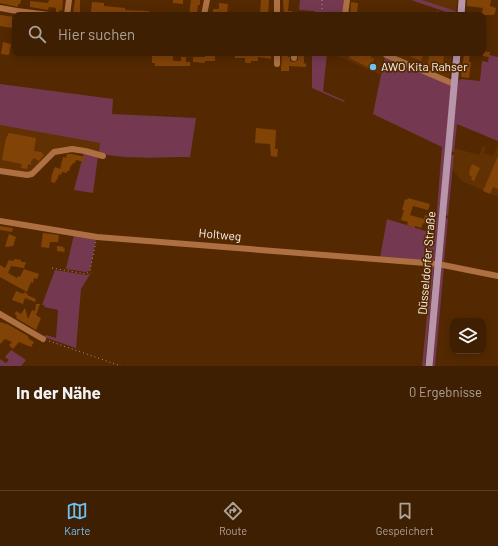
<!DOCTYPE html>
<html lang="de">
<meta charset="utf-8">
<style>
body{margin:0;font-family:Barlow,sans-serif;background:#46270b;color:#f1f3f6}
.controls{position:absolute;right:12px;bottom:12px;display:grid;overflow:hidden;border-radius:8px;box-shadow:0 2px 10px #0003}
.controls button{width:36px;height:36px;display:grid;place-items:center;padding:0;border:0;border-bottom:1px solid #583d23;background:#3f1f01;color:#f1f3f6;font:20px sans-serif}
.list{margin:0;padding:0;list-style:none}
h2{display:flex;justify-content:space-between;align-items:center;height:52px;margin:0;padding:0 16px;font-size:17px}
h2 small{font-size:13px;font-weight:400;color:#ada299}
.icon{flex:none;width:22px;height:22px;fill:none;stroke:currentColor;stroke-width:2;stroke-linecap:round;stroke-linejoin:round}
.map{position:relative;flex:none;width:498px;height:366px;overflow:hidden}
.search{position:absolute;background:#3f1f01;box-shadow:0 2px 10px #0003;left:12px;right:12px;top:12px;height:44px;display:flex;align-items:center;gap:10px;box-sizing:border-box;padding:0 14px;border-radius:8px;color:#ada299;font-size:15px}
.sheet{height:124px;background:#3f1f01}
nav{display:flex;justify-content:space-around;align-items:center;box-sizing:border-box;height:56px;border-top:1px solid #583d23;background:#3f1f01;font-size:11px;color:#ada299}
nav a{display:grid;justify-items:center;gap:2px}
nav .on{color:#6ec2f3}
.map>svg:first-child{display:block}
.built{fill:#623103}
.green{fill:#743950}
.building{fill:#824307}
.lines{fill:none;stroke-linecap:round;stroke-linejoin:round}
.path{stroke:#ab937d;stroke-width:1;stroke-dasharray:1 3;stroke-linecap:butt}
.minor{stroke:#ae7042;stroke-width:6}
.major{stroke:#b895a9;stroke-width:7}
.poi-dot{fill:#6ec2f3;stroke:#542901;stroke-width:1.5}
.labels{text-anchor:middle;stroke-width:3.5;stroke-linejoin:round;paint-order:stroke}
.poi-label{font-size:12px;fill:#faf3ee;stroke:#542901;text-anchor:start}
.street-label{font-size:12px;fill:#faf3ee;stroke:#542901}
</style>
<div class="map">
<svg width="498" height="366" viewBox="0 0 498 366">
<rect width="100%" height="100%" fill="#542901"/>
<g class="built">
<polygon points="422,0 457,0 456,11 451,10"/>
<polygon points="330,53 452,53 449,83 383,60 381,75"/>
<polygon points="0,125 100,143 99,153 55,150 29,173 0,169"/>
<polygon points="498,144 498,197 462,181 452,169 454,148 479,155 483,146 486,148 484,153 493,156"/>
</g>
<g class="green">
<polygon points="300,0 344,0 345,2 342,15 315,15 314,11 299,10"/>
<polygon points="411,0 422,0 456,11 456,12 452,14"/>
<polygon points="312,53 327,53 323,91 345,101 344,102 312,88"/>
<polygon points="489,55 498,57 498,141 457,124 454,152 451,151 457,82 461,79 480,81 482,61 488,62"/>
<polygon points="385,56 451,84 436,258 432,262 380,258 387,219 435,234 442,147 373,114"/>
<path d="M0 84 113 99 112 114 196 118 190 157C162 157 126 160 99 153L100 143 0 125Z"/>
<polygon points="84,152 98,156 93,193 74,190"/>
<polygon points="451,155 454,155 448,216 446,215"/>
<polygon points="448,218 444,262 441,261 445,219"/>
<polygon points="74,235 96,238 90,270 86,272 66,269"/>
<polygon points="432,266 434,267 425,366 422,366"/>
<polygon points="444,266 435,366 432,366 441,267"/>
<polygon points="55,270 86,275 89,274 92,271 81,289 76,348 44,337 46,335 56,338 58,310 44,307 45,305 42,305"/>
<polygon points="11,350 26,360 21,366 0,366 0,359 6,363 9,360 5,357"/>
</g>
<g class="building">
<polygon points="0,0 21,0 20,4 18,4 18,7 0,3"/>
<polygon points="49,0 63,0 62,11 60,10 59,12 56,12 56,8 49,7 48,10 30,7 30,1 48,3"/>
<polygon points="75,0 80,0 80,12 77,12 77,14 73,13"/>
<polygon points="173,0 183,0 183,4 173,3"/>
<polygon points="191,0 200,0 200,5 198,5 197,15 189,15"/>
<polygon points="261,0 269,0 268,15 260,15"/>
<polygon points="283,0 289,0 288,11 292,11 292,15 284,15"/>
<polygon points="467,0 491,0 490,6 496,8 495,13 494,15 481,15 483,8 467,6"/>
<polygon points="92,2 104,3 104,6 125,8 125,10 149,11 149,15 124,15 91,12"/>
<polygon points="351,2 358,3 357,15 350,15"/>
<polygon points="219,3 228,4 227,15 213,15 213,9 219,9"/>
<polygon points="0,15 15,17 13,28 0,26"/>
<polygon points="3,42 11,44 9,55 1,54"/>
<polygon points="483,51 490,52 489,57 483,56"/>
<polygon points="205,53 215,53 215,61 205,61 205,63 193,62 193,57 205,57"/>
<polygon points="235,53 271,53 271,59 258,57 258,61 251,61 251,63 247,63 245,62 245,58 235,58"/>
<polygon points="282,53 288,53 288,57 290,57 290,61 294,62 298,60 298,53 304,53 304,63 306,64 306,67 289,66 289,71 281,71"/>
<polygon points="351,53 371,53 371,58 374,58 373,62 371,62 370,68 349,58"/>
<polygon points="395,53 424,53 421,61 404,54 402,57"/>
<polygon points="429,53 444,53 443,68 428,67"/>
<polygon points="464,53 470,53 469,62 471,62 469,78 461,77"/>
<polygon points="152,56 173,56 173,61 181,61 181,57 186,57 186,62 190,62 190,66 155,66 155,63 152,63"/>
<polygon points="256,128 276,130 275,149 278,149 277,157 271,156 270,144 255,143"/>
<polygon points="9,133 36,138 34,151 41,152 44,155 39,161 34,158 31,161 31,165 28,164 27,169 21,168 22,164 2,160 6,138"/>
<polygon points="67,154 72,154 85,157 84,162 76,160 75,163 73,163 72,166 71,165 69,171 67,171 67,173 62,172 61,175 59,174 57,180 56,180 55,183 51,182 52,174 55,167 60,169 63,157 66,158"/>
<polygon points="498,156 498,189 493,187 490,194 483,191"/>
<polygon points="472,164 480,168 474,181 471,180 472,177 469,175 470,172 469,172"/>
<polygon points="408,198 430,204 428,210 413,206 410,215 424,219 425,215 431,217 429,224 423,223 421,228 415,226 415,228 407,225 408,222 401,220 404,210 402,210 405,199 407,200"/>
<polygon points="0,226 13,228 12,232 0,230"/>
<polygon points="43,233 59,235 58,242 50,242 49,248 41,247"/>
<polygon points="9,234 16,237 13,246 5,247"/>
<polygon points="57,246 64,247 63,248 65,249 64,252 57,251"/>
<polygon points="14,259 21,260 21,262 26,262 24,268 11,266 8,273 17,278 18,276 20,277 24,269 39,274 37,279 34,278 33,283 31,282 27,292 0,277 0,265 5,268 9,260 14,261"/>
<polygon points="16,291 23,294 24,292 28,294 27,295 36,299 35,302 25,298 23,304 12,300"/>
<polygon points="36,304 40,304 36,315 41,318 36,330 16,318 17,316 15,314 16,311 21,314 25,308 28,319 32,310 35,311"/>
<polygon points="0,322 7,324 28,336 29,339 34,342 31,347 19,342 13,349 9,345 12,342 5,339 0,344"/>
</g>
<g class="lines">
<g class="path">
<polyline points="322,0 322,15"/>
<polyline points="436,15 438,11"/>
<polyline points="165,53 197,55 197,53"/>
<polyline points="52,268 86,274 90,271 96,241"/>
<polyline points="49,341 121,366"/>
</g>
<g class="minor">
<polyline points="0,8 17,11 49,15"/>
<polyline points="67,15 69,0"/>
<polyline points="204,15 207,0"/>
<polyline points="277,15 277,0"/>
<polyline points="345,15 347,0"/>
<polyline points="386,53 386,55 454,84"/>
<polyline points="294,58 294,53"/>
<polyline points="277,64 277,53"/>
<polyline points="0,171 27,175 32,174 54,152 72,149 85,151 103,156"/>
<polyline points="0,221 97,237 438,264 498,276"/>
<polyline points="0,314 43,339"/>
</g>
<g class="major">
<polyline points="461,15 462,0"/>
<polyline points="429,366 457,53"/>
</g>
</g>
<circle class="poi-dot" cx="373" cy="67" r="4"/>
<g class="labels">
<g class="poi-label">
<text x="381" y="71">AWO Kita Rahser</text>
</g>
<g class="street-label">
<text transform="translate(220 235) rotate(5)" y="4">Holtweg</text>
<text transform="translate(427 263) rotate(-85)" y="4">Düsseldorfer Straße</text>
</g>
</g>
</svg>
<div class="controls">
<button><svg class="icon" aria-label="layers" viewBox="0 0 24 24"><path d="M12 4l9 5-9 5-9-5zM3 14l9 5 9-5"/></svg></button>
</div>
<div class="search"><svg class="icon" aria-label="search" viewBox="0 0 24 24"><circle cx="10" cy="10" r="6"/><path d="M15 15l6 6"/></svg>Hier suchen</div>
</div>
<section class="sheet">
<h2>In der Nähe<small>0 Ergebnisse</small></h2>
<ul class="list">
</ul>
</section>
<nav>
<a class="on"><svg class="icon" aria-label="map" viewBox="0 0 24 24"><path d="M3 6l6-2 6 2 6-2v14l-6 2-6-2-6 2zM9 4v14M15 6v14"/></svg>Karte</a>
<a><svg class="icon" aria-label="directions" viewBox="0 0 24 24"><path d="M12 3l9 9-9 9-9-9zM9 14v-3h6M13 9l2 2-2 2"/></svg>Route</a>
<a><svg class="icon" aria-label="saved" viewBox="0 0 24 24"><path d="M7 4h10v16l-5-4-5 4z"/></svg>Gespeichert</a>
</nav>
